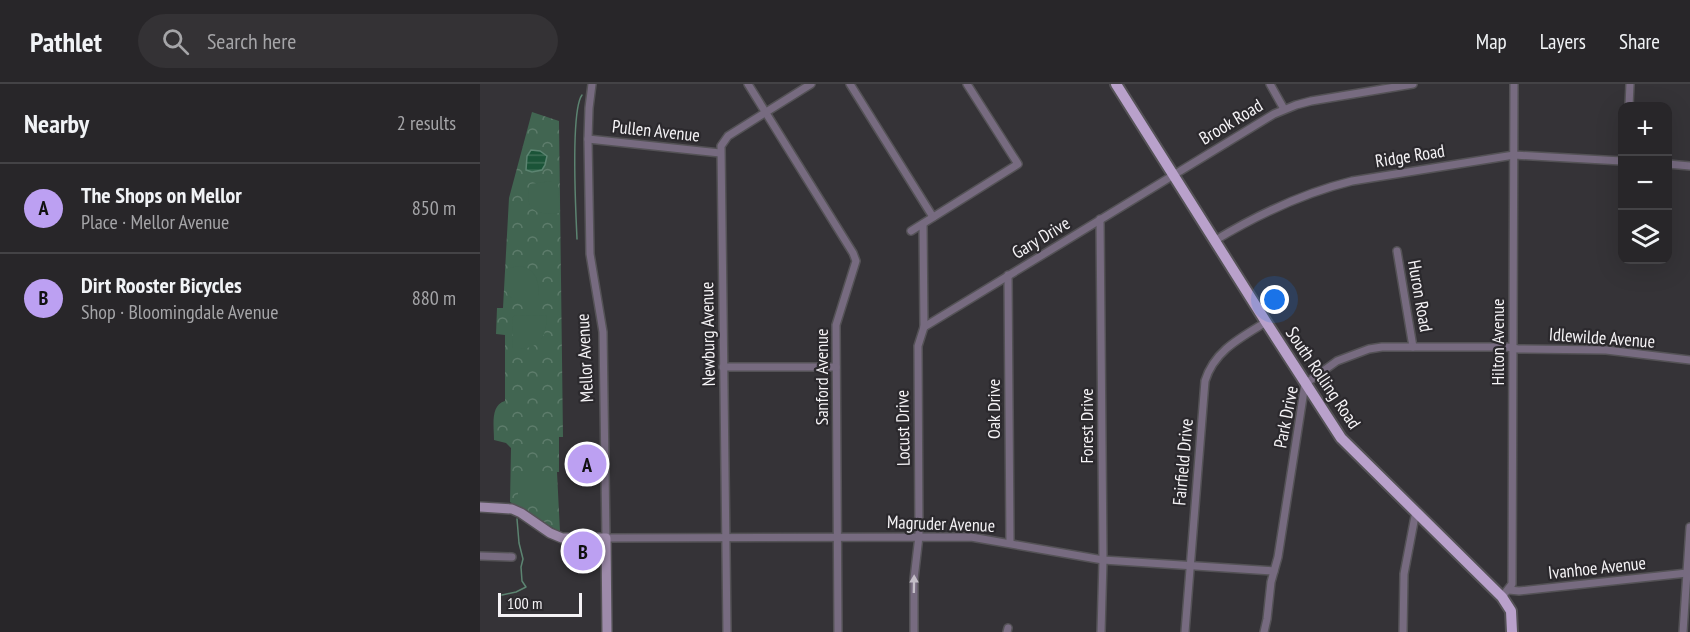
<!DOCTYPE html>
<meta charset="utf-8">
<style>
body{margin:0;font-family:"PT Sans Narrow",sans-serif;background:#343235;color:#f1f3f6}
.controls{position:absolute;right:18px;top:18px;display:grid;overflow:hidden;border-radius:12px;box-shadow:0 6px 24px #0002}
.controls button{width:54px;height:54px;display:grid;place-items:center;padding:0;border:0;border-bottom:2px solid #444346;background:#282629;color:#f1f3f6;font:30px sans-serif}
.scale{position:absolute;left:18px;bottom:15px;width:84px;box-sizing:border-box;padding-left:6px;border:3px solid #f5f3f6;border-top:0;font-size:16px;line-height:21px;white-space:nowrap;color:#f5f3f6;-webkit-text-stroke:4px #2b292d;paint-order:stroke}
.you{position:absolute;left:795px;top:216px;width:21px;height:21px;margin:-15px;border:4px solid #fff;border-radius:50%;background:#1a73e8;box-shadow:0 0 0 9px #1a73e833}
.badge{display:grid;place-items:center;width:39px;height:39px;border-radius:50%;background:#bca0f2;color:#111;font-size:20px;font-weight:700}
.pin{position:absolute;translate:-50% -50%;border:3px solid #fff;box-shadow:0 2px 6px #0006}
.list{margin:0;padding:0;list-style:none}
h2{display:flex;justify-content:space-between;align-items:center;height:78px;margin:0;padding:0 24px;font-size:26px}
h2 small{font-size:20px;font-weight:400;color:#a5a5a8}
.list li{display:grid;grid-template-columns:39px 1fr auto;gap:18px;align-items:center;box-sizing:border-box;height:90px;padding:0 24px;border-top:2px solid #444346}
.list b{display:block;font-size:22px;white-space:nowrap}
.list p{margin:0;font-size:20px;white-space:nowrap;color:#a5a5a8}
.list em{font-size:20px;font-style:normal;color:#a5a5a8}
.icon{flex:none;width:33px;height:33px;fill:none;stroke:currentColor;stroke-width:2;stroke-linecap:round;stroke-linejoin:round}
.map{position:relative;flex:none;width:1210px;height:548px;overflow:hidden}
header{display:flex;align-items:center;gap:36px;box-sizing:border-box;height:84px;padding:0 30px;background:#282629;border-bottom:2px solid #444346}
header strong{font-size:28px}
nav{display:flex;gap:33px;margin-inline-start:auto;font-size:21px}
.search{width:420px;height:54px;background:#343235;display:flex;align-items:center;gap:15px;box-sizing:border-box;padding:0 21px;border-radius:33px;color:#a5a5a8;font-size:22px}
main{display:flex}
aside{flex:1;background:#282629}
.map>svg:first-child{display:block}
.park{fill:url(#park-crowns)}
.garden{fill:#416551}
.water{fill:url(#water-rules);stroke:#5c8471;stroke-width:1.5}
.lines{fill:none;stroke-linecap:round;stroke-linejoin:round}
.stream{stroke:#5c8471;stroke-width:1.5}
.street-casing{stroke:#545256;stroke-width:10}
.secondary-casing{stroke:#545256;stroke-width:12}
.primary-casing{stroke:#545256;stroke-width:14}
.street{stroke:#776b80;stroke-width:7}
.secondary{stroke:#9d8aaa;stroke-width:9}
.primary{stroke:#b9a1cb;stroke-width:10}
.oneway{fill:#c3bdc7}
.labels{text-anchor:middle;stroke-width:4.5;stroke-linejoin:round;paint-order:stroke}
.street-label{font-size:18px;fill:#f5f3f6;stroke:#2b292d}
</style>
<header>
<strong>Pathlet</strong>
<div class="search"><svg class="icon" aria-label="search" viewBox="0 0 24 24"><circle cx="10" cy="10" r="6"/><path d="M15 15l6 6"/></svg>Search here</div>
<nav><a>Map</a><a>Layers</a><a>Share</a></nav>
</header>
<main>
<aside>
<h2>Nearby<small>2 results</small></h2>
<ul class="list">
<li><span class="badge">A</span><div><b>The Shops on Mellor</b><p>Place · Mellor Avenue</p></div><em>850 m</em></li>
<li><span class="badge">B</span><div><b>Dirt Rooster Bicycles</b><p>Shop · Bloomingdale Avenue</p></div><em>880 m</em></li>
</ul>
</aside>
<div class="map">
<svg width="1210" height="548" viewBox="0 0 1210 548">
<defs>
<pattern id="park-crowns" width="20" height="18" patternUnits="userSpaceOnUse" patternTransform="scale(1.5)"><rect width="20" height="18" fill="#416551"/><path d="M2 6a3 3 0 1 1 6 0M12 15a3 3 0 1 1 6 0" fill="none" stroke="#5d7c6b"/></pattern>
<pattern id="water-rules" width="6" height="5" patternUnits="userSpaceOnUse" patternTransform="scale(1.5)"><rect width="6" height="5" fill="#1b5438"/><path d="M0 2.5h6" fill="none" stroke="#3d6d55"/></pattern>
</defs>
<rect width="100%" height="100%" fill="#353337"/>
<path class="park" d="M52 28 79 37 83 353H79V388H77L80 448 30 418 31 364 26 359 14 356C14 342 10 321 25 317V251L16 250 17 224H23L29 114Z"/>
<g class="garden">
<path d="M72 97 78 101 80 129C56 132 43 126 50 100Z"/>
<path d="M37 182C56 183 59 197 59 214H32L27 210V185Z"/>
<path d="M66 231C68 256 57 266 33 265L32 234 34 232Z"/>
<rect x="38" y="388" width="39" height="31"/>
</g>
<polygon class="water" points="51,66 60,67 67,72 65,81 62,86 52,88 46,86 47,72"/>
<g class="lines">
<g class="stream">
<path d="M97 155C96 131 90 27 102 11"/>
<polyline points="870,371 876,376"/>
<polyline points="883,384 896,396"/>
<polyline points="22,511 36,508 46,503 42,497 41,483 43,475 39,459 37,435"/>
</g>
<defs>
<g id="street">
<polyline points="112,0 109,24 108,55 110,170 123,248 126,454 491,453 623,476 794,487"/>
<polyline points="268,0 373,169 376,177 356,241 358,548"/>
<polyline points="370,0 453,133"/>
<polyline points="790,0 804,25"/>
<polyline points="1149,22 1150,0"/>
<polyline points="108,55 240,69"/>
<polyline points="1188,80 1210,82"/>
<polyline points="620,135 623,476 621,548"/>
<polyline points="431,147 538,80 487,0"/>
<path d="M734 157C777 131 823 109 872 97L1034 71 1142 77"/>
<polyline points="917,167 933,263"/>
<polyline points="528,191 530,459"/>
<polyline points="444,243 794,30 816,21 831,17 933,0"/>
<polyline points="243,283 356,283"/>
<polyline points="0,472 32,473"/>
<polyline points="1029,506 1039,507 1207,489"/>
<polyline points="1022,513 1032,500 1034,0"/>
<polyline points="247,548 241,62 248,52 331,0"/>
<polyline points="434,548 434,495 439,452 438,262 444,243 443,140"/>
<polyline points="527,548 528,544"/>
<path d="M705 548 725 297C734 267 760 254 786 238"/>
<polyline points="784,548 787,535 791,498 798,473 825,300 857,277 889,265 902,263 1027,263 1038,265 1126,266 1210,276"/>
<polyline points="923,548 924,490 936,427"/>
<polyline points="1203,548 1210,443"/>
</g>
<polyline id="secondary" points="0,423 32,425 41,429 70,449 82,454 126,454 127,548"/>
<polyline id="primary" points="636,0 786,238 861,354 1022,513 1031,527 1032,548"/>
</defs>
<use href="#street" class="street-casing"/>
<use href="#secondary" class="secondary-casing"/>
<use href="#primary" class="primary-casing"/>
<use href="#street" class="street"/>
<use href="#secondary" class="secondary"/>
<use href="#primary" class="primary"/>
</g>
<defs><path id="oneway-solid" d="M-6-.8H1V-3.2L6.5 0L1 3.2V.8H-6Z" transform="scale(1.5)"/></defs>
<use class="oneway" href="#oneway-solid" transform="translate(434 500) rotate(-89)"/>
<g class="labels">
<g class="street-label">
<text transform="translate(751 38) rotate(-31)" y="6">Brook Road</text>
<text transform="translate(176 47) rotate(6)" y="6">Pullen Avenue</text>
<text transform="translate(930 72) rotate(-9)" y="6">Ridge Road</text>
<text transform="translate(561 154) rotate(-31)" y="6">Gary Drive</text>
<text transform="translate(940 212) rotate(80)" y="6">Huron Road</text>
<text transform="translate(228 250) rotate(-91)" y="6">Newburg Avenue</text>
<text transform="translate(1122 254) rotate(4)" y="6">Idlewilde Avenue</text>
<text transform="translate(1018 258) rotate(-90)" y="6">Hilton Avenue</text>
<text transform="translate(105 274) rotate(-93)" y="6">Mellor Avenue</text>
<text transform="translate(342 293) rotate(-90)" y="6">Sanford Avenue</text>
<text transform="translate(843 294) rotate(56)" y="6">South Rolling Road</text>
<text transform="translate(514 325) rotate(-90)" y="6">Oak Drive</text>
<text transform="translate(806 333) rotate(-79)" y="6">Park Drive</text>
<text transform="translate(607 342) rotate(-90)" y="6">Forest Drive</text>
<text transform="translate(423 344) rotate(-91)" y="6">Locust Drive</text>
<text transform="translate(703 378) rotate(-85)" y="6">Fairfield Drive</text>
<text transform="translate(461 440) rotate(2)" y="6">Magruder Avenue</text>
<text transform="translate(1117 484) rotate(-6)" y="6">Ivanhoe Avenue</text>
</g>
</g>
</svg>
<div class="controls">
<button>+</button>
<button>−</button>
<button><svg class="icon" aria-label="layers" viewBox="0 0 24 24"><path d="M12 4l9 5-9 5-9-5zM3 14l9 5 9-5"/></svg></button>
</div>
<div class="scale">100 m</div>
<div class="you"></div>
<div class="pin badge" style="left:107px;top:380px">A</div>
<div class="pin badge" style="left:103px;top:467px">B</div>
</div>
</main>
